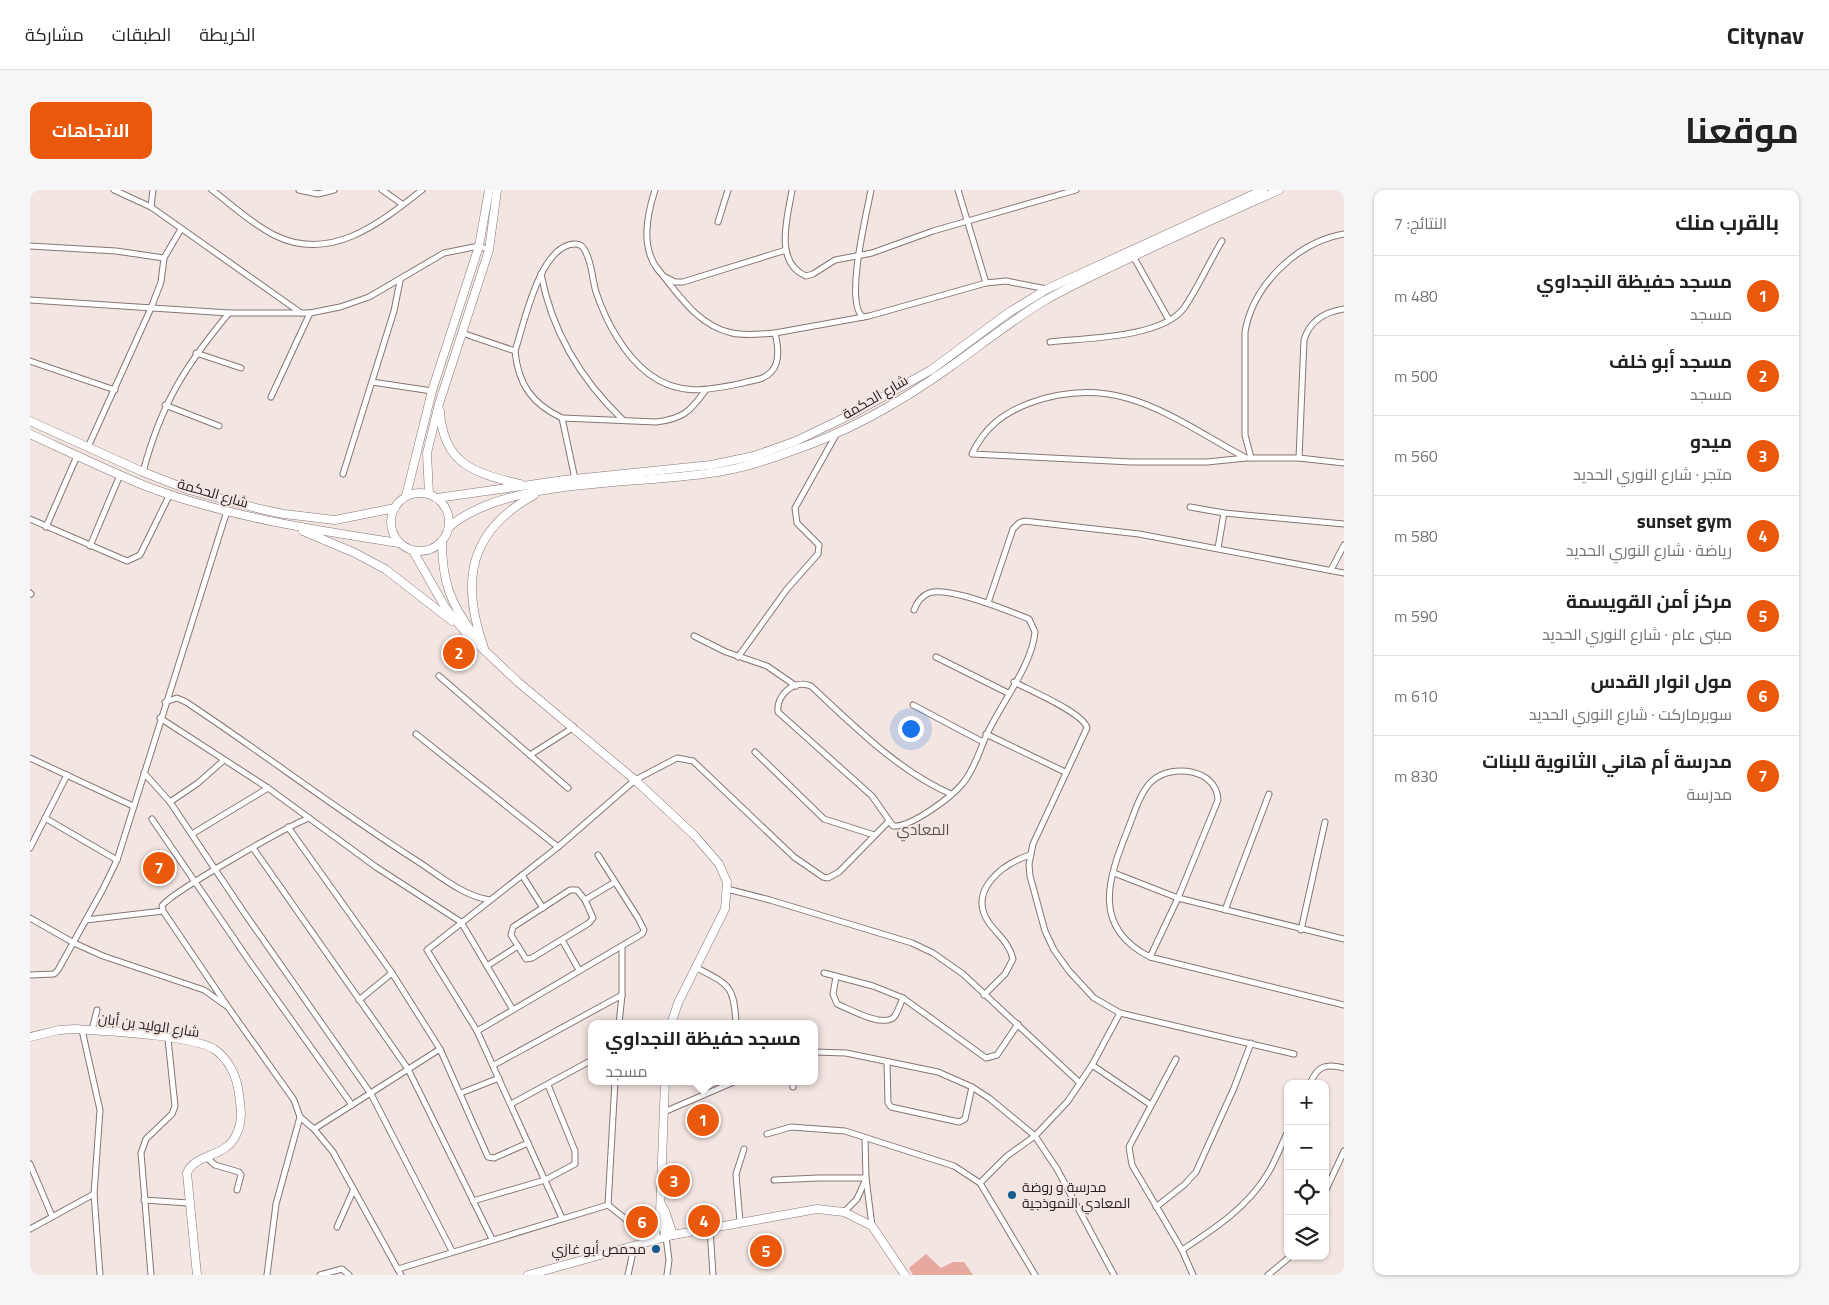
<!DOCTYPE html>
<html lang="ar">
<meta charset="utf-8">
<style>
body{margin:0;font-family:"Titillium Web",Cairo,sans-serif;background:#f6f6f6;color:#222;direction:rtl}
.controls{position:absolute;right:15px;bottom:15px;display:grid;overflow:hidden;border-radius:10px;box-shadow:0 1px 4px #0004}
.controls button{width:45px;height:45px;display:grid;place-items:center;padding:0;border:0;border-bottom:1px solid #e0e0e0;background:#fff;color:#222;font:25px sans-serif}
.you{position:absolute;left:880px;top:538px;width:18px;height:18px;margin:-12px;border:4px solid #fff;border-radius:50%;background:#1a73e8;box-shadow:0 0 0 8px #1a73e833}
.badge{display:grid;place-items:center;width:32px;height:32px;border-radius:50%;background:#ea580c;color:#fff;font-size:16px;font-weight:700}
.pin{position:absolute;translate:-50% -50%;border:2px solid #fff;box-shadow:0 1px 5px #0006}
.popup{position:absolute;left:558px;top:830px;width:230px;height:65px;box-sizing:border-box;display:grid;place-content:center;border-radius:10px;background:#fff;filter:drop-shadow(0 1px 4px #0005);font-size:16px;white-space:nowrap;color:#767676}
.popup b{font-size:19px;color:#222}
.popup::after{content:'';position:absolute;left:50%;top:100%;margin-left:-10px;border:10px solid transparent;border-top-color:#fff}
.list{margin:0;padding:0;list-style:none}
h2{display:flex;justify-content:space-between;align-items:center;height:65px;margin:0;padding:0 20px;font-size:21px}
h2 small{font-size:16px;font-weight:400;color:#767676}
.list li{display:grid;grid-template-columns:32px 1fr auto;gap:15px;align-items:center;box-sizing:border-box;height:80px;padding:0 20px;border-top:1px solid #e0e0e0}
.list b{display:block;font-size:19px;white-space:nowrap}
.list p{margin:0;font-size:16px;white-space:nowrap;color:#767676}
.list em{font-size:16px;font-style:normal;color:#767676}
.icon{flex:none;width:28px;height:28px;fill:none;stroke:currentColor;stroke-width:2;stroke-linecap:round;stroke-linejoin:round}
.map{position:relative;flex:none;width:1314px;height:1085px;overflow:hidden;direction:ltr;border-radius:10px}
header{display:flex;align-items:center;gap:30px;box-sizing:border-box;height:70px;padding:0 25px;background:#fff;border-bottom:1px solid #e0e0e0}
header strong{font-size:24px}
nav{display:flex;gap:28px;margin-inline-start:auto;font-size:18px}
.intro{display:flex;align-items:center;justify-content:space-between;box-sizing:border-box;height:120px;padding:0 30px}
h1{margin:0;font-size:35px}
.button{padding:12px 22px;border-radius:10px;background:#ea580c;color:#fff;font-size:18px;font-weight:700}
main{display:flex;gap:30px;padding:0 30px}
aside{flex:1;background:#fff;border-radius:10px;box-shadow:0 1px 4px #0004}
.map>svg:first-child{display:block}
.green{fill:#e7a89f}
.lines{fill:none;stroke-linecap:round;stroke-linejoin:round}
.street-casing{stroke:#847775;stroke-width:7}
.secondary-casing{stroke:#847775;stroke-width:9}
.street{stroke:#fff;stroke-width:5}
.secondary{stroke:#fff;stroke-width:8}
.poi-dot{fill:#145b8f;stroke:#f3e5e2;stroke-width:2}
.labels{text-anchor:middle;stroke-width:4;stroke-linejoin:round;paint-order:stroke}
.street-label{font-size:14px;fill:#282322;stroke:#f3e5e2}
.poi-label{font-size:14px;fill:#282322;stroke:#f3e5e2;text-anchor:start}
.neighbourhood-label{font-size:15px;fill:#5c514f;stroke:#f3e5e2}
</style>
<header>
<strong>Citynav</strong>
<nav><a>الخريطة</a><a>الطبقات</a><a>مشاركة</a></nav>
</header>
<div class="intro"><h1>موقعنا</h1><a class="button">الاتجاهات</a></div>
<main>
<aside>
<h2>بالقرب منك<small>النتائج: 7</small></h2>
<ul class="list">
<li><span class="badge">1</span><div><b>مسجد حفيظة النجداوي</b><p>مسجد</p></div><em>480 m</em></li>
<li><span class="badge">2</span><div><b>مسجد أبو خلف</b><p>مسجد</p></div><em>500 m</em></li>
<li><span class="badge">3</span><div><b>ميدو</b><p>متجر · شارع النوري الحديد</p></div><em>560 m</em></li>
<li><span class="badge">4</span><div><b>sunset gym</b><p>رياضة · شارع النوري الحديد</p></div><em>580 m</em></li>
<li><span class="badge">5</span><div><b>مركز أمن القويسمة</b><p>مبنى عام · شارع النوري الحديد</p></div><em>590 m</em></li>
<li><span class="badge">6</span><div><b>مول انوار القدس</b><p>سوبرماركت · شارع النوري الحديد</p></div><em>610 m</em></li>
<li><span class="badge">7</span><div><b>مدرسة أم هاني الثانوية للبنات</b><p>مدرسة</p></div><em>830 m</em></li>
</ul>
</aside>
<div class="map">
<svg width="1314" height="1085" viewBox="0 0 1314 1085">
<rect width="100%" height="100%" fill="#f3e5e2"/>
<polygon class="green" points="896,1064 911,1078 923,1072 934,1072 943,1085 883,1085 879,1078"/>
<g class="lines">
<defs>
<g id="street">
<polyline points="84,0 121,17 271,123"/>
<path d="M182 0C202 15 222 34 244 45 300 73 349 34 392 0"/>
<polyline points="269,0 288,4 304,0"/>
<polyline points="352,0 372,14"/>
<path d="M625 0C617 25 610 58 629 81"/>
<path d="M762 0C758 26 743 72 776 86L783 84 805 70 842 63 903 41 1046 0"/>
<polyline points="928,0 956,93"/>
<polyline points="121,17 123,0"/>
<polyline points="688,32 698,0"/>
<polyline points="0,56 86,61 134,68"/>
<polyline points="1103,66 1139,130"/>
<path d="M511 84C522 142 550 189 593 230"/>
<polyline points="635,87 645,92 653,92 756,60"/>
<polyline points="0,110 199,123 280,123 310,117 339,107 414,63 449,56 459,60"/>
<path d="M833 127C814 113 837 22 841 0"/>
<path d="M432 143 485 161C494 134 510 54 545 54 549 54 552 55 554 59 562 71 562 89 566 102 576 132 594 165 619 184 650 207 679 200 713 193 723 190 734 190 741 182 751 172 748 155 745 143 731 144 716 146 702 143 668 136 648 104 627 78"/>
<polyline points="745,143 839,126 956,93 976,91 1017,99"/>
<path d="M1020 152C1055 148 1132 148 1154 118 1168 98 1179 72 1192 51"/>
<path d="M485 161C488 194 502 214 532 228"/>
<polyline points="166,163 211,178"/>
<polyline points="0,171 85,200"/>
<polyline points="342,192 402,201"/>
<polyline points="241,207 280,123"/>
<polyline points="135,215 189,236"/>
<polyline points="58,257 121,118 131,92 134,68 151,39"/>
<path d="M1216 268C1142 228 1088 181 1000 213 973 223 954 238 942 264L1101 272H1177L1216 268H1269L1314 273"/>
<path d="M1221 268 1215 245V142C1223 95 1267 52 1314 44"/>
<path d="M1269 268 1274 150C1280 130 1295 122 1314 119"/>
<path d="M113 282C131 214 155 176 199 123"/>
<polyline points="313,284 364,121 370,91"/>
<path d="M545 289 532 228 626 232C652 229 660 222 675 201"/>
<polyline points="1160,317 1194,323 1314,334"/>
<polyline points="0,329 97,371 110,365 140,304"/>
<polyline points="16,337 47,266"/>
<polyline points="60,356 90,285"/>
<polyline points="1188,358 1194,323"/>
<polyline points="1301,380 1314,355"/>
<polyline points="0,403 1,404"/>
<polyline points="958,413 983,339 989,333 994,331 1109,344 1314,383"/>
<path d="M884 420C887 412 891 406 899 403 919 396 979 421 999 429L1005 442C1002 475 972 512 958 542 950 558 945 579 933 593 922 607 880 638 863 636L842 606 748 522C746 505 764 489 781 496 823 535 868 581 921 604"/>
<polyline points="664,446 696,462 737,476 766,496"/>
<polyline points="708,467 757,399 788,364 789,355 767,333 765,318 807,243"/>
<polyline points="906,467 978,503"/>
<polyline points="409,486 538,598"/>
<path d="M984 492C999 500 1054 523 1057 538L1003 654 999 674 1000 686 1015 741 1024 760 1039 781 1064 808 1090 823 1264 864"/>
<path d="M135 512 147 508 156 512C233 563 306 619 384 669 408 684 432 706 460 710"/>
<polyline points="883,515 953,552"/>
<polyline points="130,528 238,598 346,677 431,732 483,820"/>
<polyline points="386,544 528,657"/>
<polyline points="956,544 1035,582"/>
<polyline points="725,562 794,629 844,645"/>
<polyline points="500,565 544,537"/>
<polyline points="0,568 103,616"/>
<polyline points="114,583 140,612 213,721 341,904 422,1061"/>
<polyline points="140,612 168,593 194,570"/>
<polyline points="15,628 87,670"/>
<polyline points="122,629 222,775 322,915"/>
<polyline points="258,637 362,783 410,859 458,967 464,968 498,953"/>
<polyline points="162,644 238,598"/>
<polyline points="0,658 37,585"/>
<polyline points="223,658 378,879 462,1049"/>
<polyline points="1084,683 1148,708 1314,749"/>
<polyline points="492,685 513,718"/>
<polyline points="697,699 740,710 882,753 903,763 933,784 1050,893"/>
<polyline points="555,710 563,728 559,733 502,768 496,769 481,745 483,737 540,700 547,700 555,710 585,692"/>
<polyline points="1195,720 1239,604"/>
<polyline points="0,728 44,753 73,766 174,800 195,815"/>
<polyline points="56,730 133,721"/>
<polyline points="1271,740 1295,632"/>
<polyline points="532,750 549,780"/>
<path d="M1120 767 1148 708 1188 610C1187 579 1142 573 1122 591 1110 602 1104 624 1098 639 1078 689 1061 737 1120 767L1314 815"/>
<polyline points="457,776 488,756"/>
<path d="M665 777C699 795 704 794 706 834"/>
<polyline points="794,783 843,796 873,808 956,868 967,865 988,834"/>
<polyline points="0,785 24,784 28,780 73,699 87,670 197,321"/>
<path d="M806 787 803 804 807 814C819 819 853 838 864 827 868 822 870 814 873 808"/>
<path d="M954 805 975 784 983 769C980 754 968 745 959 733 937 701 972 674 1000 665"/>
<polyline points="329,810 362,783"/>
<polyline points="589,834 592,805 592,757"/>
<polyline points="52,840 70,920 64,1004 70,1085"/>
<polyline points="62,840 67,820"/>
<polyline points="447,841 612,744 614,740 608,728 568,665"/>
<polyline points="784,862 816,863 908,882 942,897 959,908 1005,946 1027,979 1084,1085"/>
<polyline points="1146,869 1099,957 1102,975 1152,1060 1163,1085"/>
<polyline points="857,873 858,913 861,917 929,932 935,929 942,897"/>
<polyline points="464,875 592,805"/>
<polyline points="1062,875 1121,915"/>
<polyline points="763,891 763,897"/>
<path d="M1280 894C1287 876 1296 873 1314 878"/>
<polyline points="431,903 469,888"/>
<polyline points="481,914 562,870"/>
<polyline points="634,922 706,891"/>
<polyline points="270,927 284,939 303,962 371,1085"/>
<polyline points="284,939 410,859"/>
<polyline points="737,944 761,937 815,941 924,976 950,993 1005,1085"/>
<polyline points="835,949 836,988 842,1036"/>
<polyline points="177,968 185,975 209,982 211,985 207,1000"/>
<polyline points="0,974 22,1026"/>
<polyline points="744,990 788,988 836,988"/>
<polyline points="950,993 977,966 1005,946 1038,911 1062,875 1090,823"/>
<polyline points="1295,1002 1314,961"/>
<polyline points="114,1010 158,1013"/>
<polyline points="443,1011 515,990 545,974 545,961 518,895"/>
<polyline points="578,1015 585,891"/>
<polyline points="1126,1017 1154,995 1166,982 1204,898 1221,853"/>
<polyline points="814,1022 827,1009 835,991"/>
<polyline points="532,1028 447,841 397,760 528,657 605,590 647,568 663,571 764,667 793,687 798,688 809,682 859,631"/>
<polyline points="710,1032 706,984 714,959"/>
<polyline points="307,1037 323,1001"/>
<polyline points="680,1038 683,1085"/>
<polyline points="0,1039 64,1004"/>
<polyline points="636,1047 639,1070 637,1085"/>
<path d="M1152 1060C1184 1039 1218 1017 1238 983 1246 970 1251 955 1258 941"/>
<polyline points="368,1079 578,1015 623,1051"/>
<polyline points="121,1085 111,963 116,949 142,924 145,916 138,849"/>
<path d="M237 1085 246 1014 270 927 264 910 198 817 133 721 132 716C140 703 258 636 279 628"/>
<polyline points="290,1085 312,1079 319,1085"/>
<polyline points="598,1085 604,1057"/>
<polyline points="1238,1085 1261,1066"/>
</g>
<g id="secondary">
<path d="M410 221C413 274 444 283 490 294"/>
<polyline points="0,231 113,282 159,300 230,319 254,324 305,330 365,318"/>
<path d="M0 244C39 262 78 281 118 297 199 327 284 340 369 353"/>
<circle cx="390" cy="332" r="29"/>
<polyline points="399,304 397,263 409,214 459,60 467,0"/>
<polyline points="376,306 402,201 449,56 459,0"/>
<polyline points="407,308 534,290 681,275 724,266 766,251 822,224 901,180 978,123 1017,99 1233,0"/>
<path d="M419 337C480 285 615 296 693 281 715 277 738 270 759 262 816 243 871 212 920 177 951 155 981 131 1014 111 1033 100 1054 90 1075 80 1132 52 1191 26 1249 0"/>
<polyline points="273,341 325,363 355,379 422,431"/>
<path d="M412 351C412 391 420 413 444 445"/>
<polyline points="383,361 415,417 436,443 488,492 605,590 665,646 689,674 697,692 695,719 648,813 641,834"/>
<path d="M454 458C430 391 439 341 504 305"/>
<path d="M0 847 29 840 45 839C75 841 161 845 184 859 199 869 207 887 209 904 211 918 213 932 206 945 196 968 165 963 157 983L167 1085"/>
<polyline points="635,891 630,1023 636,1047"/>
<polyline points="631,1014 635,1021 643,1045"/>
<polyline points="624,1050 629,1025"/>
<polyline points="498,1085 643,1045 787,1019 814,1022 842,1036 875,1085"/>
</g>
</defs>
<use href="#street" class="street-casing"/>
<use href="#secondary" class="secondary-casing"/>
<use href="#street" class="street"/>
<use href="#secondary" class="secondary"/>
</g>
<g class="poi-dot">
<circle cx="982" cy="1005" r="5"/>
<circle cx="626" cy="1059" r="5"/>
</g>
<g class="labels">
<g class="street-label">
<text transform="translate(845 207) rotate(-30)" y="5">شارع الحكمة</text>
<text transform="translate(183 303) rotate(16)" y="5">شارع الحكمة</text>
<text transform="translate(119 835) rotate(8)" y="5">شارع الوليد بن أبان</text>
</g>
<g class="poi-label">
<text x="992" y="1002">مدرسة و روضة<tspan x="992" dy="16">المعادي النموذجية</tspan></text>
<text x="616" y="1064" text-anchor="end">محمص أبو غازي</text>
</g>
<g class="neighbourhood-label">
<text x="893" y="645">المعادي</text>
</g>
</g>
</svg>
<div class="controls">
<button>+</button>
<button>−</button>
<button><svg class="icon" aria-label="locate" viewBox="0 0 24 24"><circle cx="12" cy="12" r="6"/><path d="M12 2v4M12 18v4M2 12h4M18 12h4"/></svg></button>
<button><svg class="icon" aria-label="layers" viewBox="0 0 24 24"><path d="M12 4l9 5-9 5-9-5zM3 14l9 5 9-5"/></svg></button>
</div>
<div class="you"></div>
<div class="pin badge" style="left:673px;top:930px">1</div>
<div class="popup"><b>مسجد حفيظة النجداوي</b>مسجد</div>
<div class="pin badge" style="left:429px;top:463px">2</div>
<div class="pin badge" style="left:644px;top:991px">3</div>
<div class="pin badge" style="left:674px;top:1031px">4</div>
<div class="pin badge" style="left:736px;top:1061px">5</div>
<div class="pin badge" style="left:612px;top:1032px">6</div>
<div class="pin badge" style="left:129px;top:678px">7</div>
</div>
</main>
